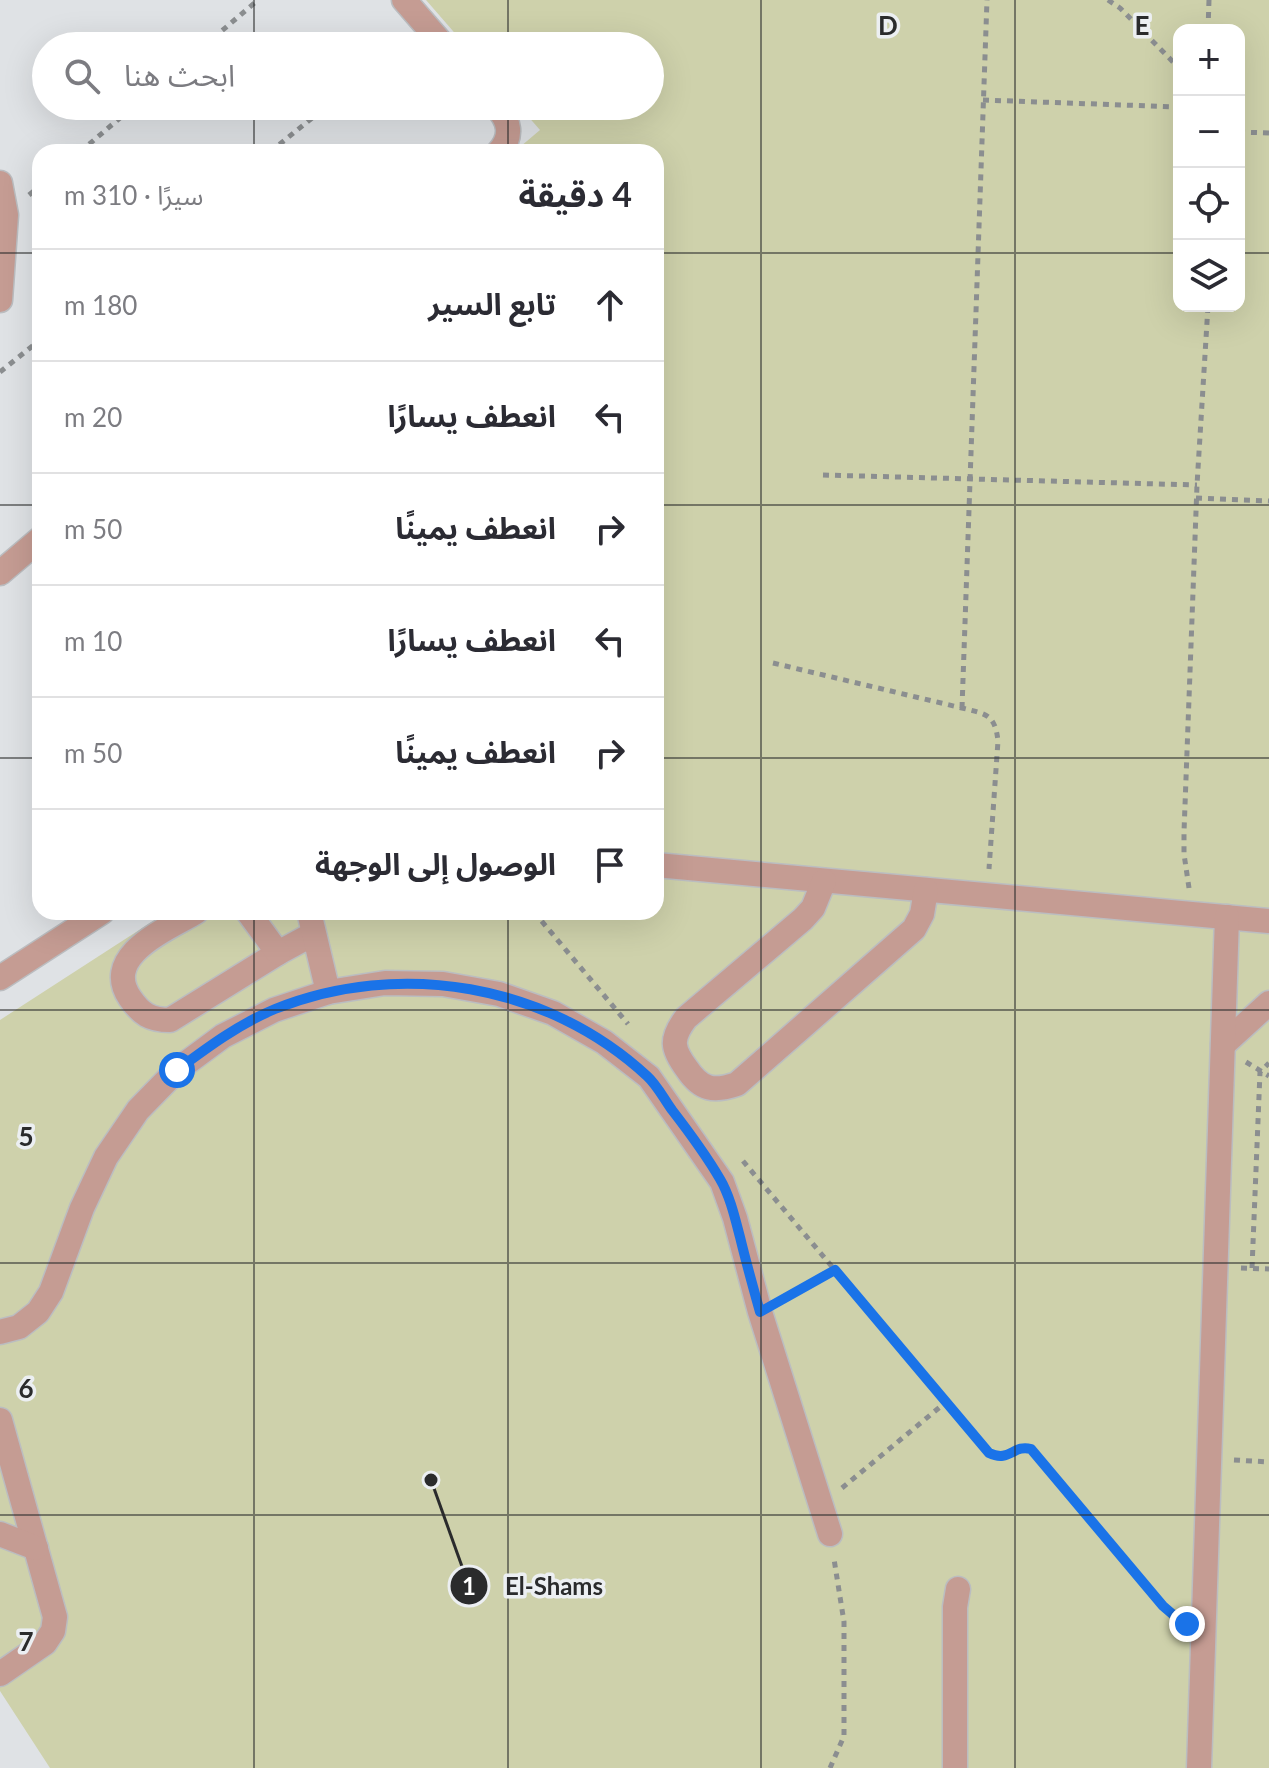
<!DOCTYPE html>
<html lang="ar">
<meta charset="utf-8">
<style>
body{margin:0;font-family:Lato,"Noto Sans Arabic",sans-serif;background:#f2f2f3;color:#2b2b33;direction:rtl}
.controls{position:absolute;right:24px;top:24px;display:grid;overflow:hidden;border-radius:16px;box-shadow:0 8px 32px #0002}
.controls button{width:72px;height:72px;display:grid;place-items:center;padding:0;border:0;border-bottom:2px solid #e1e1e2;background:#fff;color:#2b2b33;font:40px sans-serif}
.stop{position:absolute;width:24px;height:24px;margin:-18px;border:6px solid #1a73e8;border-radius:50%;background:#fff}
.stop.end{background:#1a73e8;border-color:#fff;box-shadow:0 2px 8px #0008}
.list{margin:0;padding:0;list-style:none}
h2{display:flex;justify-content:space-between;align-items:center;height:104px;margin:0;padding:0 32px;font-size:34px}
h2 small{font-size:26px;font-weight:400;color:#7c7c81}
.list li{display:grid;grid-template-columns:52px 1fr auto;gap:24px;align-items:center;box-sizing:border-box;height:112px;padding:0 32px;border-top:2px solid #e1e1e2}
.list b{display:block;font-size:30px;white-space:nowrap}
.list em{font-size:26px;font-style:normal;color:#7c7c81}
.icon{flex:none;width:44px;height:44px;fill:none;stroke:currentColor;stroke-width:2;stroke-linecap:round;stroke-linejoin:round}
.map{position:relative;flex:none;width:1269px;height:1768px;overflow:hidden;direction:ltr}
.search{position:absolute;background:#fff;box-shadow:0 8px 32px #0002;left:32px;top:32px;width:632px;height:88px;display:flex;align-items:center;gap:20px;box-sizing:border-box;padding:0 28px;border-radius:44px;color:#7c7c81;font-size:30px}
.panel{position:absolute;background:#fff;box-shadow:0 8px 32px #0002;left:32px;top:144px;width:632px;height:776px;border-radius:24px;direction:rtl}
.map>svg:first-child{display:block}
.green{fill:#ced1ab;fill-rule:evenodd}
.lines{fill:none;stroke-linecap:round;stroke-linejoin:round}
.minor-casing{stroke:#bbbdc0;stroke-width:27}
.path{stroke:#8b8e90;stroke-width:5;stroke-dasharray:6 6;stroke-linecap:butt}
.minor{stroke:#c59c93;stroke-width:24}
.route{stroke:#1a73e8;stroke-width:10}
.grid{fill:none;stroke:#2a2b2c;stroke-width:2;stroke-opacity:0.55}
.grid-label{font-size:26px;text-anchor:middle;font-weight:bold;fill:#2a2b2c;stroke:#eceff2;stroke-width:7;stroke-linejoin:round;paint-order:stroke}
.leader{fill:none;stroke:#2a2b2c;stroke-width:3}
.callout-dot{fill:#2a2b2c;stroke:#eceff2;stroke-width:3}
.mark-label{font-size:24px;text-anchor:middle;font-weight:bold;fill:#fff}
.callout-label{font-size:24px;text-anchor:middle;font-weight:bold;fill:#2a2b2c;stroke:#eceff2;stroke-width:7;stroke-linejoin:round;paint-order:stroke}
</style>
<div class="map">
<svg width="1269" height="1768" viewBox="0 0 1269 1768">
<rect width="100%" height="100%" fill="#dfe2e5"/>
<path class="green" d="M426 0H1269V1768H50L0 1691V1020L167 912H656V152H514L540 130 519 106H650V46H466ZM1179 30H1239V306H1179Z"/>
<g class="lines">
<defs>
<g id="minor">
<polyline points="404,0 444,46"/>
<path d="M496 106C510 121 513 136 499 152"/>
<polyline points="0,183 6,215 0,300"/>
<polyline points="0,573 40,539"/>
<polyline points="656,865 1269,921"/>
<path d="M824 881 813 908 803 919 686 1018C670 1039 672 1049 687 1069 701 1090 714 1092 737 1084L914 929 922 914 926 890"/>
<path d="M196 912C168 929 101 955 130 998 141 1014 150 1020 170 1020L278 953 313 934"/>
<polyline points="248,912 278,953"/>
<polyline points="309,912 328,992"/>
<polyline points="0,978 102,912"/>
<polyline points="1223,1045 1269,1003"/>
<polyline points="0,1332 19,1327 38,1312 51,1292 82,1208 106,1157 138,1110 177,1070 223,1036 274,1010 328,992 385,983 443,984 499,994 553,1013 604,1042 649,1077 722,1182 735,1218 760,1312 830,1534"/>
<polyline points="0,1420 55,1617 53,1631 45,1643 0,1674"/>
<polyline points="0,1534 36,1548"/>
<polyline points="955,1768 955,1607 958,1589"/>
<polyline points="1199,1768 1227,917"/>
</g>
</defs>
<use href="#minor" class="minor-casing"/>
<g class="path">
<polyline points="1108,0 1120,8 1179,68"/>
<polyline points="1208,30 1209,0"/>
<polyline points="204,46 258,0"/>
<polyline points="983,100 1179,107"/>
<polyline points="1239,132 1269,133"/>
<polyline points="80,152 134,106"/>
<polyline points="270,152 327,106"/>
<polyline points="29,195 40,186"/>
<polyline points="0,372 40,340"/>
<polyline points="823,475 1197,485"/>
<polyline points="1196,498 1269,501"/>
<path d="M773 663 962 708C986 714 995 714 998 741L989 869"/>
<polyline points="962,708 987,0"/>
<polyline points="1189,888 1184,854 1184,832 1197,485 1208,306"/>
<polyline points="534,912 628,1024"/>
<polyline points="1246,1062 1269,1076"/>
<path d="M743 1161 989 1453C1010 1463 1014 1444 1031 1449L1163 1606 1179 1619"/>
<polyline points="1241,1268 1269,1269"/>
<polyline points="1252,1268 1260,1072 1269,1063"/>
<polyline points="783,1299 835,1270"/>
<polyline points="1234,1460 1269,1462"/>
<polyline points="842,1488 946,1402"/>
<polyline points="830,1768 844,1736 844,1622 834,1559"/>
</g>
<use href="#minor" class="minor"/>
</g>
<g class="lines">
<path class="route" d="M177 1070C208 1047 239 1024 275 1009 399 959 548 984 647 1076 657 1085 664 1099 672 1110 689 1132 706 1155 720 1179 730 1196 735 1218 740 1237 746 1262 753 1287 760 1312L835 1270 989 1453C1010 1463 1013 1444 1031 1449L1163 1606 1177 1618 1187 1624"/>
</g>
<path class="grid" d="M254 0V46M508 0V46M761 0V1768M1015 0V1768M254 106V152M508 106V152M0 253H40M656 253H1179M1239 253H1269M0 505H40M656 505H1269M0 758H40M656 758H1269M254 912V1768M508 912V1768M0 1010H1269M0 1263H1269M0 1515H1269"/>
<g class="grid-label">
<text x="888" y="35">D</text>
<text x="1142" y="35">E</text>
<text x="26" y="1146">5</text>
<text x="26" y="1398">6</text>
<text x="26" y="1651">7</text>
</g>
<path class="leader" d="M431 1480L469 1586"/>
<g class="callout-dot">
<circle cx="431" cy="1480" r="8"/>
<circle cx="469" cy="1586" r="20"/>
</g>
<g class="mark-label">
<text x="469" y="1595">1</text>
</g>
<g class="callout-label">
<text x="554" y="1595">El-Shams</text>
</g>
</svg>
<div class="controls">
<button>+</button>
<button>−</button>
<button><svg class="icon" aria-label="locate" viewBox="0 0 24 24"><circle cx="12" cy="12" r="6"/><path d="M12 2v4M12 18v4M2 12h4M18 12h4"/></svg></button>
<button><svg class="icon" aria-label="layers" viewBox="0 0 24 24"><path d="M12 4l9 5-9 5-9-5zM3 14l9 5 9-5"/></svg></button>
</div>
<div class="stop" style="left:177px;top:1070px"></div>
<div class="stop end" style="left:1187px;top:1624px"></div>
<div class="search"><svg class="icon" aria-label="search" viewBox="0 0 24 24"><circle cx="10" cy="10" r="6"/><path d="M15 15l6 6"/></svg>ابحث هنا</div>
<section class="panel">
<h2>4 دقيقة<small>سيرًا · 310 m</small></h2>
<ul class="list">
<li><svg class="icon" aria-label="ahead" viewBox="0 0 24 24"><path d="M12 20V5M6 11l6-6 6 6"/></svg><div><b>تابع السير</b></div><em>180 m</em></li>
<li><svg class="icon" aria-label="left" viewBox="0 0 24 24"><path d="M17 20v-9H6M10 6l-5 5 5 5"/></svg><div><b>انعطف يسارًا</b></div><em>20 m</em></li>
<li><svg class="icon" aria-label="right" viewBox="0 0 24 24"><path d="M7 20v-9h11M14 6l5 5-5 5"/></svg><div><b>انعطف يمينًا</b></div><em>50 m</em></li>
<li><svg class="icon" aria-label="left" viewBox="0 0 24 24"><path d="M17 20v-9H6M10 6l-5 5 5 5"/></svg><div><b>انعطف يسارًا</b></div><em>10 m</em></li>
<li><svg class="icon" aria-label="right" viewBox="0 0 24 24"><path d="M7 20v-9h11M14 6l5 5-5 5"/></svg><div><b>انعطف يمينًا</b></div><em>50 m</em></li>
<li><svg class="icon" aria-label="arrive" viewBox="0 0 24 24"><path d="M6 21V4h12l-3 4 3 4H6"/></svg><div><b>الوصول إلى الوجهة</b></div></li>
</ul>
</section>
</div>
